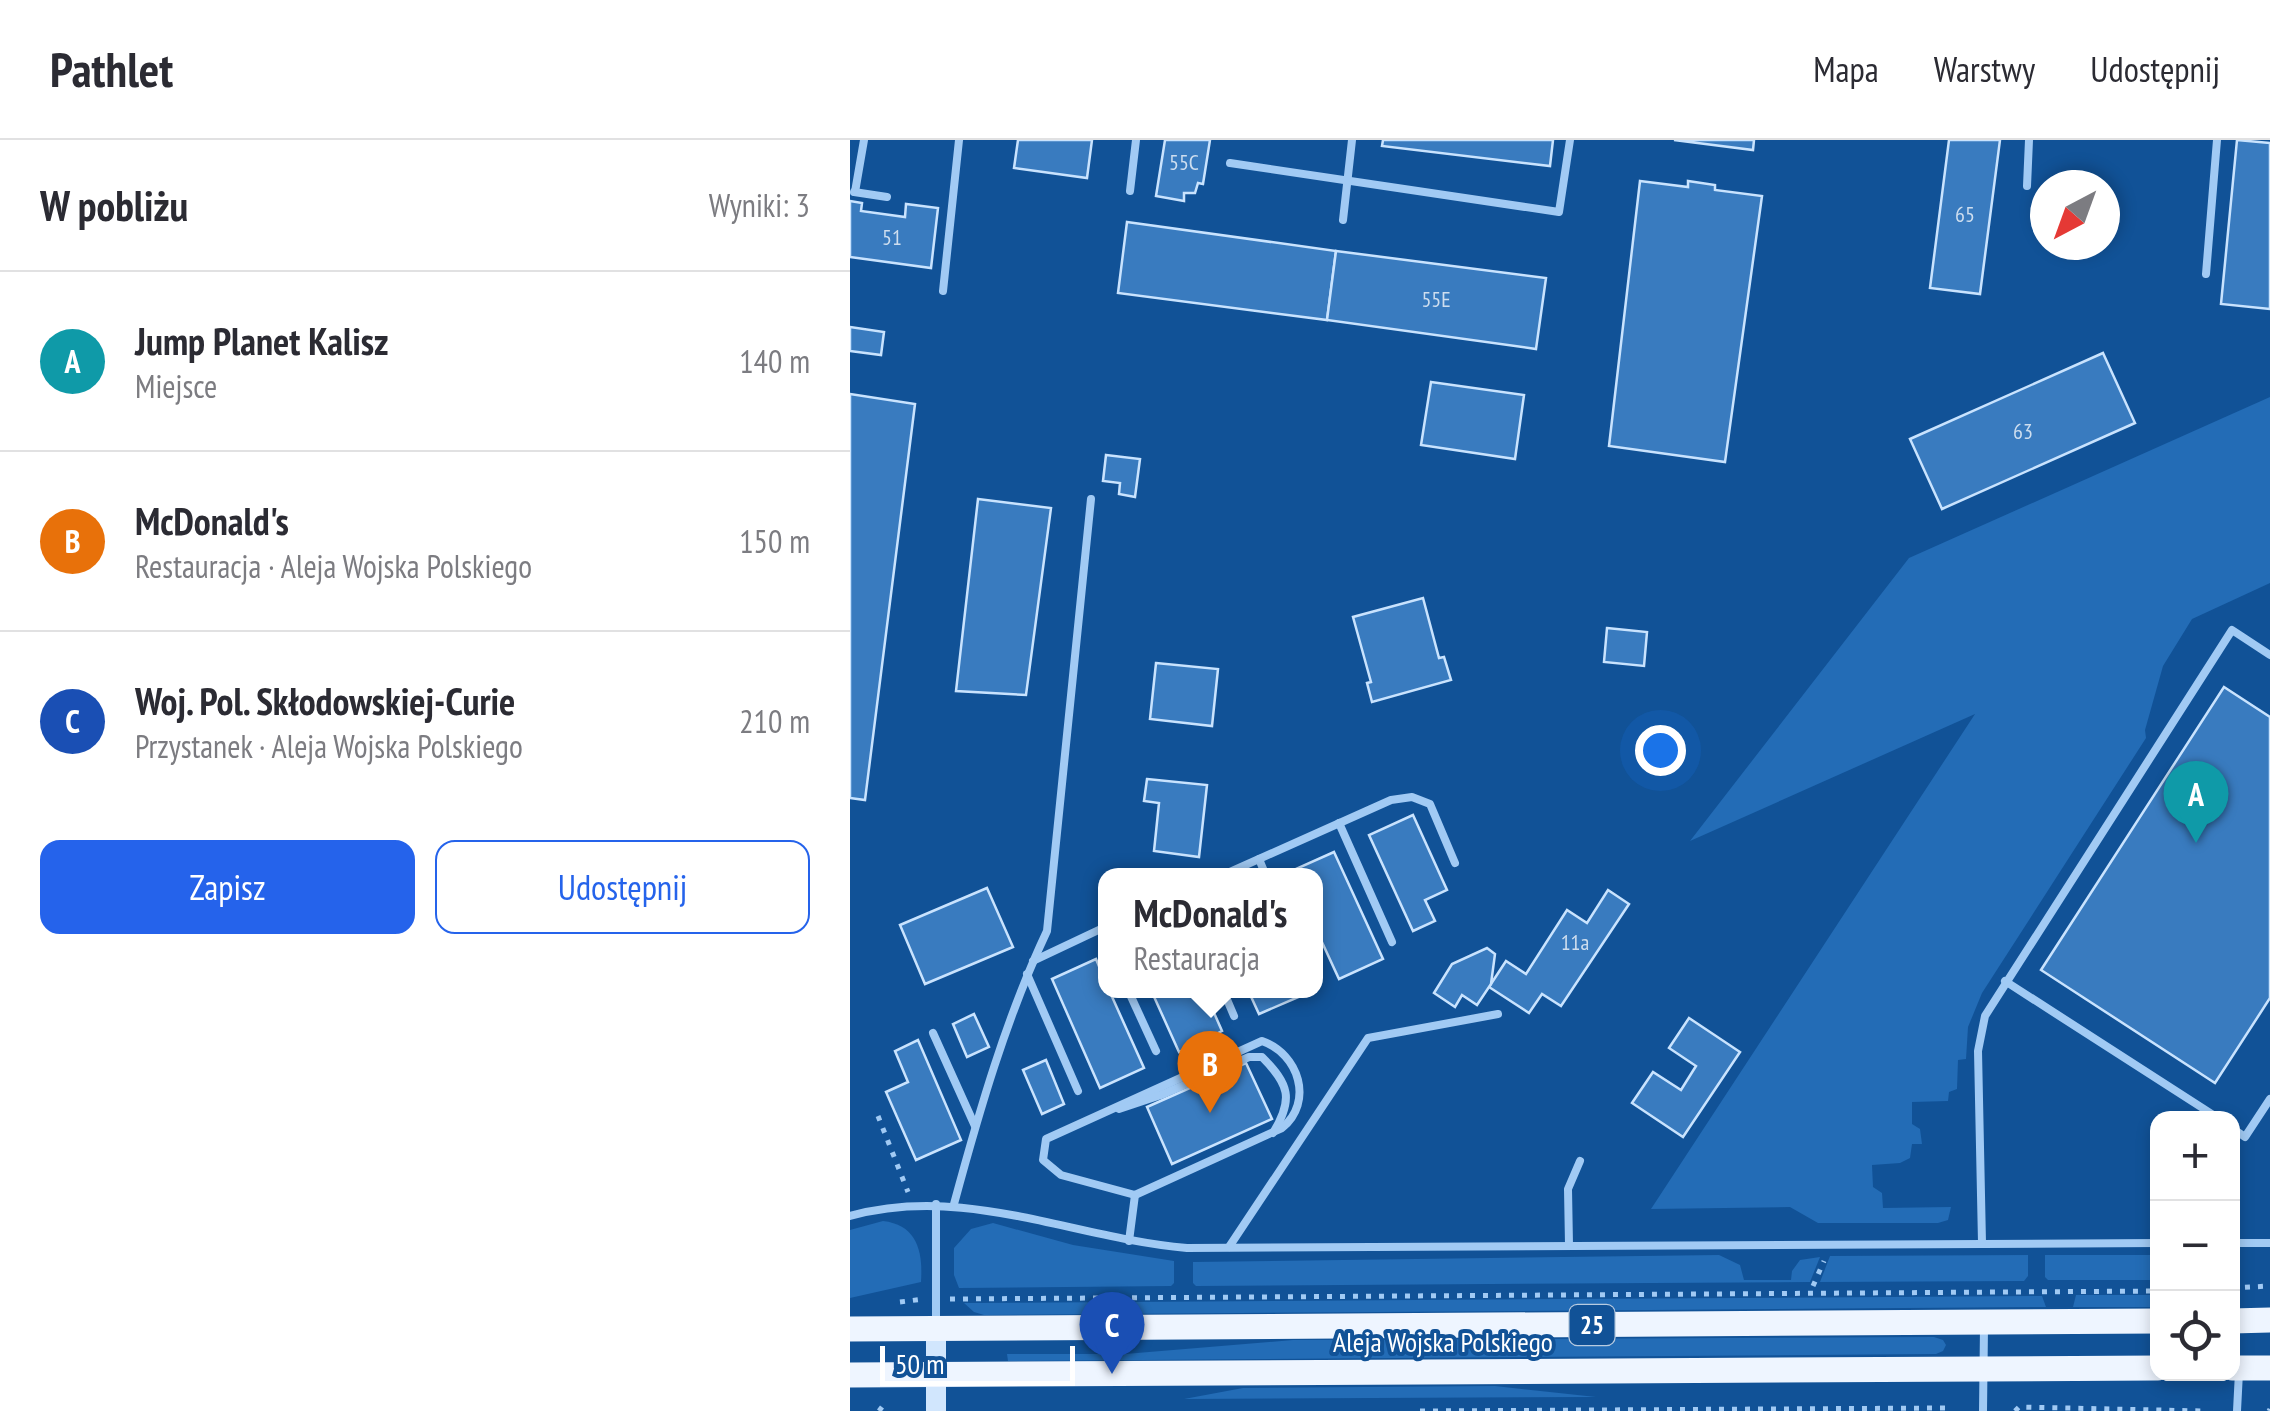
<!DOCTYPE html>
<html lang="pl">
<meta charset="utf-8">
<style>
body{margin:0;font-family:"PT Sans Narrow",sans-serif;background:#f7f7f7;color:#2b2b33}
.controls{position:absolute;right:30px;bottom:30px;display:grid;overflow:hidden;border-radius:20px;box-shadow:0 5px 15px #0003}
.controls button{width:90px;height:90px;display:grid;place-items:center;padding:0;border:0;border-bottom:2px solid #e1e1e2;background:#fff;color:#2b2b33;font:50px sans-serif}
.compass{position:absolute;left:1180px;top:30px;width:90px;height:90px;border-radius:50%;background:#fff;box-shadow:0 5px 15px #0003;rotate:221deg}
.scale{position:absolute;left:30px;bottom:25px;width:195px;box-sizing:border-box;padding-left:10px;border:5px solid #fff;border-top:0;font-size:28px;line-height:35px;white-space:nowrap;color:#fff;-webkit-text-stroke:8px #115297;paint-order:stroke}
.you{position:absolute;left:810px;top:610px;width:35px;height:35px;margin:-25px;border:8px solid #fff;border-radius:50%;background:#1a73e8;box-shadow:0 0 0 15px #1a73e833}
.badge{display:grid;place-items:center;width:65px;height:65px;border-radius:50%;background:#2563eb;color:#fff;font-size:32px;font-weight:700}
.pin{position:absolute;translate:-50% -82px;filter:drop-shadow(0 2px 5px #0008)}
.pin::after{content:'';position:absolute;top:52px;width:35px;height:30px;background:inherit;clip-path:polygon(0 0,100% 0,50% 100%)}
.popup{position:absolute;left:248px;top:728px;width:225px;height:130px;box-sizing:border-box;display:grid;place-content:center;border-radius:20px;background:#fff;filter:drop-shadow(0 2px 8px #0005);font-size:32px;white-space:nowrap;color:#7c7c81}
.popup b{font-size:38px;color:#2b2b33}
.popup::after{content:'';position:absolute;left:50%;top:100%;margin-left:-20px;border:20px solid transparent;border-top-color:#fff}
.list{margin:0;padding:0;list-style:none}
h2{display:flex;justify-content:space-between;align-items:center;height:130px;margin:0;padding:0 40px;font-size:42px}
h2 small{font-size:32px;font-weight:400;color:#7c7c81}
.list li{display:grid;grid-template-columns:65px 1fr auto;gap:30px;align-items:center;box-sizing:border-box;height:180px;padding:0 40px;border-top:2px solid #e1e1e2}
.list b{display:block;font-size:38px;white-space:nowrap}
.list p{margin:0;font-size:32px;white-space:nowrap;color:#7c7c81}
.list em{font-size:32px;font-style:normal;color:#7c7c81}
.actions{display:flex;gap:20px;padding:30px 40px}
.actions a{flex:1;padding:22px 0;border:2px solid #2563eb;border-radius:20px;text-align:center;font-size:35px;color:#2563eb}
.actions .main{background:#2563eb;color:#fff}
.icon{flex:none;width:55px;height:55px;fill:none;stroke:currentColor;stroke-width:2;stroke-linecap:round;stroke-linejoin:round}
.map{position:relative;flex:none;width:1420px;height:1271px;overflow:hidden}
header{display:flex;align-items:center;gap:60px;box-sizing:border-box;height:140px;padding:0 50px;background:#fff;border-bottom:2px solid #e1e1e2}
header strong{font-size:48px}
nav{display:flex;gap:55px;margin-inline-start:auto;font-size:35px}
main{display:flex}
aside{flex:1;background:#fff}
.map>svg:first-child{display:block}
.green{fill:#236cb6}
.building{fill:#397bbf;stroke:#c9e3fe;stroke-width:2.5}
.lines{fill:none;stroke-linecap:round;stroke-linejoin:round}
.path{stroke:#a1caf4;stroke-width:5;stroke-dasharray:5 8;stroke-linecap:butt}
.lane{stroke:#a1caf4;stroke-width:8}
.secondary{stroke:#d1e6fd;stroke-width:20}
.primary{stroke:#eef5ff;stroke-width:25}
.labels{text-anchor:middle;stroke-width:8;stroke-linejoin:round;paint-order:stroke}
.number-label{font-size:22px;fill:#cedeef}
.shield{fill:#115297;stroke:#b8cbe0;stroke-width:2.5}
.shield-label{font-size:25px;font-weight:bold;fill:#fff}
.street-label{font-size:28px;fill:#fff;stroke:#115297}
</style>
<header>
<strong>Pathlet</strong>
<nav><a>Mapa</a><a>Warstwy</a><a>Udostępnij</a></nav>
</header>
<main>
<aside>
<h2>W pobliżu<small>Wyniki: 3</small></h2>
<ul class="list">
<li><span class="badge" style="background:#0f9aa8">A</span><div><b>Jump Planet Kalisz</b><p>Miejsce</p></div><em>140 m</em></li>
<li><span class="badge" style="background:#e8710a">B</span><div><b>McDonald's</b><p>Restauracja · Aleja Wojska Polskiego</p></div><em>150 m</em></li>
<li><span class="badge" style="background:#1a4fb4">C</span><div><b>Woj. Pol. Skłodowskiej-Curie</b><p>Przystanek · Aleja Wojska Polskiego</p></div><em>210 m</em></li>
</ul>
<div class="actions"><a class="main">Zapisz</a><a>Udostępnij</a></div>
</aside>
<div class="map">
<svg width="1420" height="1271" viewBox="0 0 1420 1271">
<rect width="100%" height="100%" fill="#115297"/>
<g class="green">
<polygon points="1420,257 1420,443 1342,479 1313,526 1295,590 1296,598 1132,853 1118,887 1116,919 1108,920 1107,949 1099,952 1098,961 1062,962 1062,984 1070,989 1072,1004 1062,1004 1060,1018 1050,1023 1022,1025 1023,1047 1032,1053 1033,1068 1101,1067 1098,1080 1088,1083 968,1083 940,1067 801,1069 1125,574 840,701 1059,418"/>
<path d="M33 1081C67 1085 73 1111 71 1142L0 1158V1090Z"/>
<polygon points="143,1083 223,1105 324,1121 324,1143 321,1146 109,1148 104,1135 104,1108 121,1089"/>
<polygon points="869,1115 890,1125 894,1140 941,1140 942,1131 950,1120 970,1117 960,1142 346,1146 343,1143 343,1122"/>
<polygon points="1178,1115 1178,1136 1174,1141 970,1142 980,1116"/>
<polygon points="1195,1115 1307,1115 1307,1140 1198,1140 1195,1137"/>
<polygon points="1226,1155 1307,1155 1307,1167 1223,1167"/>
<polygon points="1192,1156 1196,1167 134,1175 124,1172 114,1163"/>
<polygon points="1084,1197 1093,1200 1096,1205 1093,1211 1086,1214 158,1221 157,1214 275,1214 443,1200"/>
<polygon points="645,1246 746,1257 334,1259 393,1248"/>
</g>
<g class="building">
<polygon points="168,0 242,0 237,38 164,28"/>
<polygon points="315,0 360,0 353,44 348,43 345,53 334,53 334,61 306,56"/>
<polygon points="533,0 703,0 700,26 532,6"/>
<polygon points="824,0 904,0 903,10"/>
<polygon points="1099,0 1150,0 1130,154 1080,148"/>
<polygon points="1387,0 1420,3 1420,169 1371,164"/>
<polygon points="790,41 838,47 838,41 865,45 865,50 912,56 875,322 759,306"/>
<polygon points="0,61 12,63 11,71 55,77 56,64 88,68 81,128 0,117"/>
<polygon points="277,82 486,111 477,180 268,153"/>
<polygon points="486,111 696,138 686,209 477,180"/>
<polygon points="0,187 34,192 31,215 0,211"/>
<polygon points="1253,213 1285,283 1092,369 1060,299"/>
<polygon points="581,242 674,255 665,319 571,305"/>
<polygon points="0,254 65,264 15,660 0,658"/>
<polygon points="256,315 290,319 285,357 269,354 270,343 253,341"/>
<polygon points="128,359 201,368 176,555 106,551"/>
<polygon points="573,458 589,518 594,517 601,540 522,562 517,543 521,542 503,477"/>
<polygon points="757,488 797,492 794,526 754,522"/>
<polygon points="306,523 368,529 362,586 300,579"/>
<polygon points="1374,547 1420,577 1420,858 1365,943 1191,830"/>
<polygon points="297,639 357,645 349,717 304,711 309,663 294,661"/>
<polygon points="563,675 597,750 575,760 585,781 563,791 519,695"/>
<polygon points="484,712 533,819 489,839 465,787 465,736 441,736 439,732"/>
<polygon points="137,748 163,807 75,844 50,785"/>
<polygon points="758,750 779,764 711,866 692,854 679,873 639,847 656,821 676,834 717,770 737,783"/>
<polygon points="637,808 645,814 641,844 627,865 612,855 605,867 584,853 602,824"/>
<polygon points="246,819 255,841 255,850 259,850 294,928 250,948 202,839"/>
<polygon points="301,850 354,850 372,891 329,912"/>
<polygon points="398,850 451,850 453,855 409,874"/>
<polygon points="124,874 139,907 117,917 103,884"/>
<polygon points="839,878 890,912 833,997 782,963 803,932 831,950 846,926 819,908"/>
<polygon points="68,900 111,1000 66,1020 36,952 58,942 45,911"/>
<polygon points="196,920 214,964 192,974 173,930"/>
<polygon points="396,923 422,979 322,1024 297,967"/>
</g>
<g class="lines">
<g class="path">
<polyline points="28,976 58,1052"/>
<polyline points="963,1146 974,1121"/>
<polyline points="1382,1148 1420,1146"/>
<polyline points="100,1159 1308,1151"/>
<polyline points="50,1162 74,1159"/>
<polyline points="29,1271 32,1267 37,1271"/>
<polyline points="570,1271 1095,1268 1102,1271"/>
<polyline points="1165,1271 1169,1267 1352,1271"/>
<polyline points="1419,1271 1420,1269"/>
</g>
<g class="lane">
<polyline points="380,23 709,72 720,0"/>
<polyline points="1177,46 1179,0"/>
<polyline points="280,51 286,0"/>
<polyline points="4,52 37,57"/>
<polyline points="5,52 14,0"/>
<polyline points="493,80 502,0"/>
<polyline points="1356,134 1367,0"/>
<polyline points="93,151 109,0"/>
<polyline points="489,683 542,802"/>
<polyline points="409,719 416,736"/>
<polyline points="371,736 541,660 562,657 580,664 605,723"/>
<polyline points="183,821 255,787"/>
<polyline points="177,834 228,951"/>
<polyline points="1155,841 1368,978"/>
<polyline points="278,850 306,911"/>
<polyline points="373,850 384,876"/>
<polyline points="83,893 125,986"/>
<path d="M412 901C449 914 464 962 432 988L285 1055 211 1035 193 1020 196 999Z"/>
<path d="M269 969 311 955 399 917H412C439 944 444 959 423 993"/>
<polyline points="1382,988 1395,997 1420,959"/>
<path d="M104 1064C129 972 156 878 197 791L241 359"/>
<path d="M0 1076C115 1044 222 1098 337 1108L1308 1103"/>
<polyline points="279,1101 285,1055"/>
<polyline points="1132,1103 1128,911 1135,876 1382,490 1420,515"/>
<polyline points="1382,1103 1420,1103"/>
<polyline points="719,1105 718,1049 730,1021"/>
<polyline points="379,1107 518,898 648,874"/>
<polyline points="86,1185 86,1064"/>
<polyline points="1133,1271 1134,1187"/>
<polyline points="1387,1271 1389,1232"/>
</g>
<polyline class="secondary" points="86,1189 86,1271"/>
<g class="primary">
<polyline points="1382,1181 1420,1180"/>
<polyline points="0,1189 1308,1181"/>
<polyline points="1382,1228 1420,1228"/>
<polyline points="0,1235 1308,1228"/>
</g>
</g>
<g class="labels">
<g class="number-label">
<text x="334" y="30">55C</text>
<text x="1115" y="82">65</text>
<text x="42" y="105">51</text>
<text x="586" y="167">55E</text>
<text x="1173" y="299">63</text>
<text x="725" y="810">11a</text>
</g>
<rect class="shield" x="719.5" y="1165" width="45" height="40" rx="8"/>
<g class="shield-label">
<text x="742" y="1194">25</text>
</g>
<g class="street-label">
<text x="593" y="1212">Aleja Wojska Polskiego</text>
</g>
</g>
</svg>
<div class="controls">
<button>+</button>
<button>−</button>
<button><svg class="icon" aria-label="locate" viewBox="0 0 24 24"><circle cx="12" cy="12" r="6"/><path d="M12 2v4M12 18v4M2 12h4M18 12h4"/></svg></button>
</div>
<svg class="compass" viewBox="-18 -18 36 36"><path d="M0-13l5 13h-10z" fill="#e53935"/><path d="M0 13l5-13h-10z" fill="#7c7c81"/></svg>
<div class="scale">50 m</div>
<div class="you"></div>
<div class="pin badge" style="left:1346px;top:703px;background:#0f9aa8">A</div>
<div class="pin badge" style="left:360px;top:973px;background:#e8710a">B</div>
<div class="popup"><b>McDonald's</b>Restauracja</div>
<div class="pin badge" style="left:262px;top:1234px;background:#1a4fb4">C</div>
</div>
</main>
